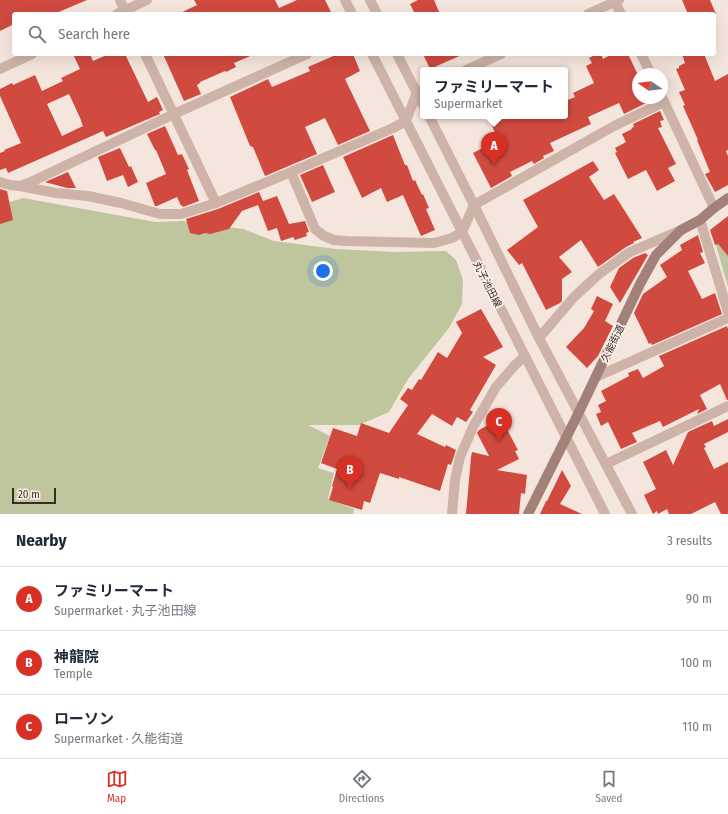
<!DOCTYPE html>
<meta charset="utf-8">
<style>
body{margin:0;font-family:"Fira Sans Condensed","Noto Sans JP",sans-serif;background:#f2f2f3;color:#1f2937}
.compass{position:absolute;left:632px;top:68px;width:36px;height:36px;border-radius:50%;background:#fff;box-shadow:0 4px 16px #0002;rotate:283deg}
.scale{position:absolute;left:12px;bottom:10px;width:44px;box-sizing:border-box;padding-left:4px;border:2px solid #3a2b29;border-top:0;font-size:11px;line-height:14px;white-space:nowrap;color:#3a2b29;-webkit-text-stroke:3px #fbf1eb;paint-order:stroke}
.you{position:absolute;left:323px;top:271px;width:14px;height:14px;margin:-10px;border:3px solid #fff;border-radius:50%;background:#1a73e8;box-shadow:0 0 0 6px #1a73e833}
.badge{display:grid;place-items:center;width:26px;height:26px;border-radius:50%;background:#d93025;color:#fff;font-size:13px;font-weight:700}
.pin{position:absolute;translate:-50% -33px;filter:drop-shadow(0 1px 2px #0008)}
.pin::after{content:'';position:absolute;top:21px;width:14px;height:12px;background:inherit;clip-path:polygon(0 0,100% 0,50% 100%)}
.popup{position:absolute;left:420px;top:67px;width:148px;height:52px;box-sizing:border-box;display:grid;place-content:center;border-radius:4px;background:#fff;filter:drop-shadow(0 1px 3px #0005);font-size:13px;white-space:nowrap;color:#747a83}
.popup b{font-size:15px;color:#1f2937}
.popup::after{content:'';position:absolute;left:50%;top:100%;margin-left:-8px;border:8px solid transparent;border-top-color:#fff}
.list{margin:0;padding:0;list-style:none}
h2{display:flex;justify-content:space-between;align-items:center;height:52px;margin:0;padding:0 16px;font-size:17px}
h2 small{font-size:13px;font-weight:400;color:#747a83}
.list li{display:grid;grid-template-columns:26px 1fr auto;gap:12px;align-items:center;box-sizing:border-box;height:64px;padding:0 16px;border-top:1px solid #e0e1e3}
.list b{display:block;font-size:15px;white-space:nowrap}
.list p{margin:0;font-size:13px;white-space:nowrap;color:#747a83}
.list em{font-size:13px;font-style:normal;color:#747a83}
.icon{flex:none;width:22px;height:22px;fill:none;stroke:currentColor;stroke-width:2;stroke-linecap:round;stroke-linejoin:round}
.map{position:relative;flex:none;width:728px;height:514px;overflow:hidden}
.search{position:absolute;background:#fff;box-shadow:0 4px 16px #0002;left:12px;right:12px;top:12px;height:44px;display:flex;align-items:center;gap:10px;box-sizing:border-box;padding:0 14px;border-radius:4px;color:#747a83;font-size:15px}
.sheet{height:244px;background:#fff}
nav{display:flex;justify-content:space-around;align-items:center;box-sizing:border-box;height:56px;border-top:1px solid #e0e1e3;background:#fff;font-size:11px;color:#747a83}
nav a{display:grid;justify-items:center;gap:2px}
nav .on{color:#d93025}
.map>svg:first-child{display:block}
.green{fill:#bfc59c}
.building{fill:#d04a40;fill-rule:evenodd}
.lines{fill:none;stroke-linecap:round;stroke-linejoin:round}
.minor{stroke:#ceb3a8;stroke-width:10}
.tertiary{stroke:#ceb3a8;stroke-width:10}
.secondary{stroke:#a28179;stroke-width:10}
.labels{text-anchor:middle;stroke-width:3.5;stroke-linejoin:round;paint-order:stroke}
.street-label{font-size:10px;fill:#3a2b29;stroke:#fbf1eb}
</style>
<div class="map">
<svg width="728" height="514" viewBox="0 0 728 514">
<rect width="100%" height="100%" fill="#f5e6dd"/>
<g class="green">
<polygon points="23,198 155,222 182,221 243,229 274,241 336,249 394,252 446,251 456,260 463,280 462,304 449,328 408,379 389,412 359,425 308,425 330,436 318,468 334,473 328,499 354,509 353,514 0,514 0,205"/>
<polygon points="728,226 728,287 715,242"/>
</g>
<g class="building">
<polygon points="0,0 87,0 54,14 14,14 14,24 0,31"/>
<polygon points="194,0 275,0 279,8 297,0 325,0 332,14 178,14 197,5"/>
<polygon points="418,0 434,0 440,14 415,14 410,4"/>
<polygon points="682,0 710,0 716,14 688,14"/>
<path d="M73 54H90L93 61 109 54H125L148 102 157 97 163 110 159 112 160 114 106 137 103 131 8 173 6 168 0 170V153L5 151 4 150 21 143 0 96V89L12 83 13 85 35 75 42 91 63 81 61 78 80 69ZM69 94 81 120V121L83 126 62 136 47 104Z"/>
<polygon points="163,54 255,54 234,63 236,67 226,72 225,71 200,82 200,83 197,85 201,94 184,101"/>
<polygon points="338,54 353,54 360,71 345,79 370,131 338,145 325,118 305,127 317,154 265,176 253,147 250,146 230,97 268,79 272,87 310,71 308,67"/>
<polygon points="423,54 464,54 430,69"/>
<polygon points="597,54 601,54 603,59 612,54 628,54 638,75 638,98 654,98 654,99 624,114 619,103 588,117 591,124 550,143 554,151 543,156 544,158 534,164 532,161 510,172 512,176 491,188 473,153 498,140 488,116 565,116 565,101 575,97 573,93 594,83 586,66 592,63 589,58"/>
<polygon points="682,54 704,54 715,81 728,74 728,150 726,151 728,156 728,185 715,192 705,174 710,172 697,140 698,140 683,106 685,105 679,92 685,90 676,69 679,68 679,66 685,63"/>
<polygon points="660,111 664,120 660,121 662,127 658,128 676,164 668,168 675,181 657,191 646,170 628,179 615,153 617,152 615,148 626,142 622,134 632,129 631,128 634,127 633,124"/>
<polygon points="165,126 178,155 182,154 189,169 187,170 199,201 183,207 182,205 181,206 177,197 157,206 155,206 146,183 166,174 156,150 155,150 147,134"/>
<polygon points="393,135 405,165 407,165 413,181 415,180 422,195 423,194 429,208 426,209 435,230 421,236 403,195 387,202 381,188 362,198 343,157"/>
<polygon points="120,148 129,167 131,166 138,182 128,187 123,175 107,181 98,157"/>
<polygon points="593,161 599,170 589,177 604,200 614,194 642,238 633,242 634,243 626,247 598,267 581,240 559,257 572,272 562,279 562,301 560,303 546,310 522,263 519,265 507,250 538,227 523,200"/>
<polygon points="323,165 335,192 312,202 300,175"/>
<polygon points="68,172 76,188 67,188 45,182"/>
<polygon points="0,189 7,191 13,220 0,224"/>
<polygon points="259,192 263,201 277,196 289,224 305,221 309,232 306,233 307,236 295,240 293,237 281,241 277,228 268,231 258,205 242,211 229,229 210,234 205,233 199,235 190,233 186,219 218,209"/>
<polygon points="728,216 728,256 718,244 715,245 710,230"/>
<polygon points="698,235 703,252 700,253 705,263 688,271 702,299 715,293 722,314 652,345 651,343 649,344 634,313 643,294 667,277 660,265 682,250 680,245"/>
<polygon points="645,253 648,255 620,303 610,287 619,268 633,258"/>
<polygon points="597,296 613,304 605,321 613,326 598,356 587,368 566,347 584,328 594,311 591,309"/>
<polygon points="481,309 503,347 483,357 496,365 470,410 473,412 466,422 457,417 452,426 432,414 417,434 445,447 446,445 456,450 451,465 448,464 440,491 399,477 399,479 380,473 370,503 364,501 362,510 329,500 333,487 332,486 337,469 321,463 333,428 357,436 361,423 389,433 408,405 400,399 408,388 412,390 419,379 421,380 438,352 447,358 462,333 456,322"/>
<polygon points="727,326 728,329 728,400 727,400 720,384 700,395 707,409 697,414 699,409 663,427 660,421 632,433 637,442 621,449 608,422 601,426 596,414 601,412 598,405 606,401 601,391 629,376 628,373 638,369 643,378 664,366 659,356"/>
<polygon points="501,418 518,450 515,451 519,459 497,470 527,475 525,494 521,493 519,514 466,514 471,457 472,452 489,456 477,433 479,430"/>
<polygon points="728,419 728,432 704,444 706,447 704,448 714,469 728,462 728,514 721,514 715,502 691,514 669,514 667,509 658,514 657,511 653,514 644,495 656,489 643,462 666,450 673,465 688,432 712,421 714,426"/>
<polygon points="562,470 571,486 560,504 582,514 540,514 546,501 547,501"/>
</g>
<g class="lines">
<g class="minor">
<polyline points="120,0 126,14"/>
<polyline points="615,2 621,14"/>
<polyline points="117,14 147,0"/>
<polyline points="145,54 216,203"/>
<polyline points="641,54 651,74"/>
<polyline points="0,69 32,54"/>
<polyline points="662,97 714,208"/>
<polyline points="291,172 315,229 324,236 334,240 346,241 434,243 452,238 462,232 474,205 614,126 664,102"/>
<polyline points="0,182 10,185 20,186 31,182 174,114 307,54"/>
<polyline points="20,186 56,193 88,196 121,203 160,214 181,214 216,203 291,172 393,128 406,121"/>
<polyline points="700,220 728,312"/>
<polyline points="539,338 574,297 599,274 630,252 681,230"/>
<polyline points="596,377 728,318"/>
<polyline points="606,464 728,406"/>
<polyline points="452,514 455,480 460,457 473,427 496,387 515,365 525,356"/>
</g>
<g class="tertiary">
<polyline points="345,0 352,14"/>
<polyline points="370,0 377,14"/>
<polyline points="588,14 619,0"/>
<polyline points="372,54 605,514"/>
<polyline points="397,54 423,105"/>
<polyline points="466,70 501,54"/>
<polyline points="429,116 474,205 539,338 632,514"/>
<polyline points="406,121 417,92 419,91"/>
</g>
<polyline class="secondary" points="528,514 579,412 640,284 656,255 681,230 700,220 714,208 728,198"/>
</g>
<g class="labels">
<g class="street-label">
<text transform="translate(488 284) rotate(63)" y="4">丸子池田線</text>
<text transform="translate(612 343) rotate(-64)" y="4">久能街道</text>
</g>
</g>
</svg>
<svg class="compass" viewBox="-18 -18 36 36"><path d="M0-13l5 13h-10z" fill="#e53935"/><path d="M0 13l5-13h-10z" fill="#747a83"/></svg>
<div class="scale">20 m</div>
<div class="you"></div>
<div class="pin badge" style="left:494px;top:165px">A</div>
<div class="popup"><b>ファミリーマート</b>Supermarket</div>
<div class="pin badge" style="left:350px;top:489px">B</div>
<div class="pin badge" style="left:499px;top:441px">C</div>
<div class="search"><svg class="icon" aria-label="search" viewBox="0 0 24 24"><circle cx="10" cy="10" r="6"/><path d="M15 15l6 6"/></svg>Search here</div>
</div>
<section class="sheet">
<h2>Nearby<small>3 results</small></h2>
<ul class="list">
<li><span class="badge">A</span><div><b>ファミリーマート</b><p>Supermarket · 丸子池田線</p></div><em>90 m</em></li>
<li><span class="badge">B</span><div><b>神龍院</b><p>Temple</p></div><em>100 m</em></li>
<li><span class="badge">C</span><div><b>ローソン</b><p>Supermarket · 久能街道</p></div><em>110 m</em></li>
</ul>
</section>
<nav>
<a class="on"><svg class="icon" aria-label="map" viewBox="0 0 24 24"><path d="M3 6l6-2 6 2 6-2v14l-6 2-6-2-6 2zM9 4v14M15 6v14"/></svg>Map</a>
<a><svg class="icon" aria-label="directions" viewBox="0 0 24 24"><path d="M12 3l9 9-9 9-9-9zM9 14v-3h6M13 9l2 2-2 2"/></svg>Directions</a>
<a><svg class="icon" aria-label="saved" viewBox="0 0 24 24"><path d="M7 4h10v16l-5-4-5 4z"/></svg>Saved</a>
</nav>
